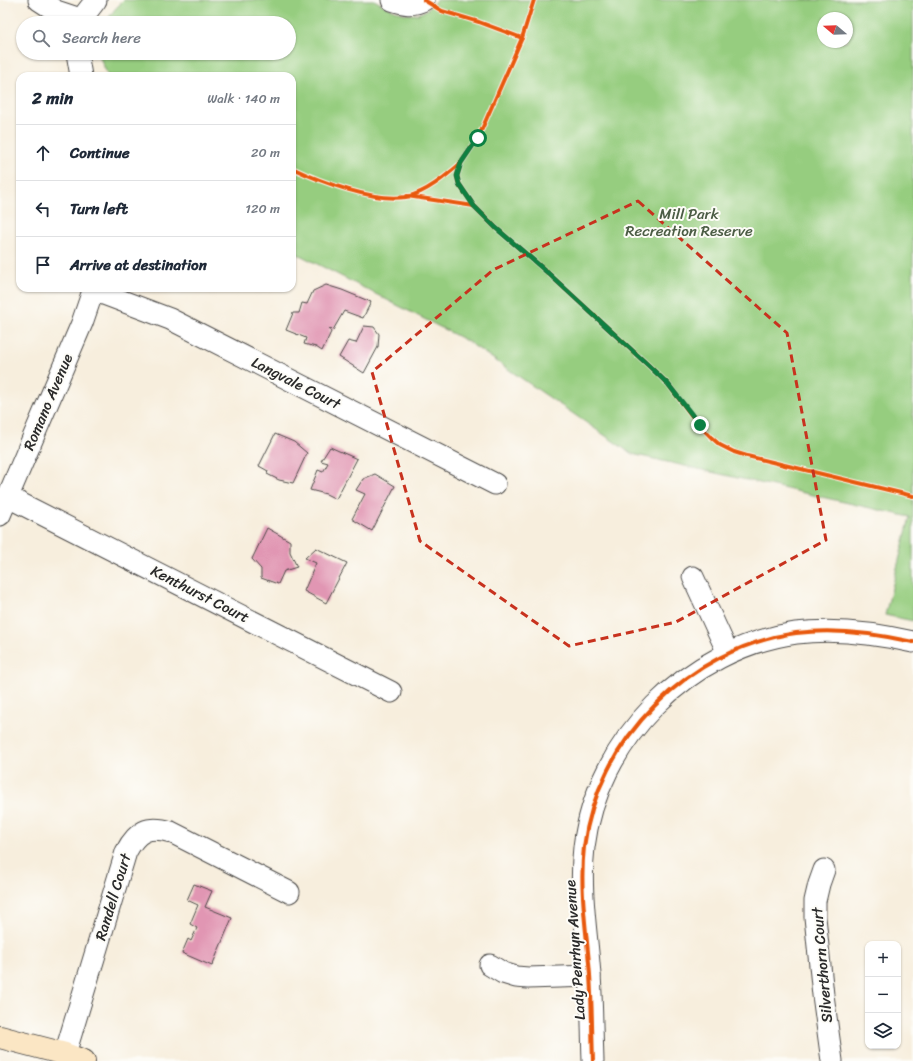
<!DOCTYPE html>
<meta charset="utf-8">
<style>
body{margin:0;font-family:Sriracha,sans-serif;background:#f2f2f3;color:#1f2937}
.controls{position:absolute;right:12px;bottom:12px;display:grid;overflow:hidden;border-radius:8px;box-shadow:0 1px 3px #0004}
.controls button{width:36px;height:36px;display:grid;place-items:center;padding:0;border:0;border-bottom:1px solid #e0e1e3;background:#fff;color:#1f2937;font:20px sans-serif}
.compass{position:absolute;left:817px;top:12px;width:36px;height:36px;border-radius:50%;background:#fff;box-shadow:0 1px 3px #0004;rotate:289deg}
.stop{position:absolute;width:12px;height:12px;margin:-9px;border:3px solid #0b8043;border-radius:50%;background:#fff}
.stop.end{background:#0b8043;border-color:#fff;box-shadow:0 1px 4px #0008}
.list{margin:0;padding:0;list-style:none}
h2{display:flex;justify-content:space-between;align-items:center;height:52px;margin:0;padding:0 16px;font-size:17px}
h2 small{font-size:13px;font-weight:400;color:#747a83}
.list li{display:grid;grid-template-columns:26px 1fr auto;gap:12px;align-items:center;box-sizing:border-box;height:56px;padding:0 16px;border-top:1px solid #e0e1e3}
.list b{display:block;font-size:15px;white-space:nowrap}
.list em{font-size:13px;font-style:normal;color:#747a83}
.icon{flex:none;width:22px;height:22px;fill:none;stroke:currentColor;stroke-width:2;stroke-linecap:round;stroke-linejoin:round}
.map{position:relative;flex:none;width:913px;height:1061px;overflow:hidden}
.search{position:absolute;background:#fff;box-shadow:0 1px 3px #0004;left:16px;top:16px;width:280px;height:44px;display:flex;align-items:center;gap:10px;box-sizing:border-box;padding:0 14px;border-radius:22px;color:#747a83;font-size:15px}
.panel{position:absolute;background:#fff;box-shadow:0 1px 3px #0004;left:16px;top:72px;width:280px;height:220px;border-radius:12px}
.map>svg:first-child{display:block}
.green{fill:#96cd7f;stroke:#607c55;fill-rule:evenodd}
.building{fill:#e196b3}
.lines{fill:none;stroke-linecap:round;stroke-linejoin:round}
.street-casing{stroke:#4a4846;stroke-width:23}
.secondary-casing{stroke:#4a4846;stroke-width:24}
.street{stroke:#fff;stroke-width:21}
.secondary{stroke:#fbe6c4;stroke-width:22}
.cycleway-casing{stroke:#fdfcf7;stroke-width:6}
.cycleway{stroke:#e8590c;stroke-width:4}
.route{stroke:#0b8043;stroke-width:5}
.marked{fill:none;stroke:#c8321e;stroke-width:3;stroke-dasharray:8 5;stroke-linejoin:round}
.labels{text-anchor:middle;stroke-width:4;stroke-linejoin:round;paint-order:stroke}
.park-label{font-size:15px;fill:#4b5c44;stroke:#fdfcf7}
.street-label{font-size:15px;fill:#2b2b2b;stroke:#fdfcf7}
</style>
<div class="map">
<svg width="913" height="1061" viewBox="0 0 913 1061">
<rect width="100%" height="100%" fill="#fdfcf7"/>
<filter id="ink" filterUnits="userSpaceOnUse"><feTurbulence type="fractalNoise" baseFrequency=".025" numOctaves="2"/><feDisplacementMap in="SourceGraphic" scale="8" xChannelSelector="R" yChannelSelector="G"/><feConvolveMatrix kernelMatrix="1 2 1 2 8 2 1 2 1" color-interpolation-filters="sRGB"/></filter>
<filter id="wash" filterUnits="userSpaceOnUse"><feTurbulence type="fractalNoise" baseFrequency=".012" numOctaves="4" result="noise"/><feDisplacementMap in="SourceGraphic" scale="16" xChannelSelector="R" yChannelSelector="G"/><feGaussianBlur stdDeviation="0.9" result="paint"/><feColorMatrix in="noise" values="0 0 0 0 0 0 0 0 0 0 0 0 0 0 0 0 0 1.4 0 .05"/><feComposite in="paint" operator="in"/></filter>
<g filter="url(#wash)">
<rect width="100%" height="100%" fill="#f7eedd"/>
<path class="green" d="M124 0H374C395 11 418 26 436 0H913V621L885 615 910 517 632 454 467 341 292 251V76H108L98 53H289V23H105L115 9ZM823 18H847V42H823Z"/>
<g id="blocks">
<g class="building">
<polygon points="326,285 342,290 371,302 363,318 344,311 333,330 329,329 331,332 322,351 316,347 304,344 306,338 286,330 293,313 299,313 302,303 307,304 313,291"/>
<polygon points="364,326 374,327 379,334 378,347 364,373 339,357 348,341 356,343"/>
<polygon points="275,434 294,442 307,453 293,483 279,480 267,474 268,471 259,466"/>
<polygon points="330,447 357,459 336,499 326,494 310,490 318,470 323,472 328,463 321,461"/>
<polygon points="375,474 395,486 372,531 352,519 365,494 356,490 363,479"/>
<polygon points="267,528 290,541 290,552 297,567 284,571 278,584 261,578 261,569 252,559"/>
<polygon points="316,548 347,563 326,603 304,591 316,563 305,558"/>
<polygon points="194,884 212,891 205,907 232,918 212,966 182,953 188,939 191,941 197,928 190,924 198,905 187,900"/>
</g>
</g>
</g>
<g filter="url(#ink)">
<use href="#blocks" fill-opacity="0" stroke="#4a4846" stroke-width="1"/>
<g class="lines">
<defs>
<g id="street">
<polyline points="39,0 56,11 83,20"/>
<path d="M392 0C404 4 413 6 424 0"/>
<polyline points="82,23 86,13 96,0"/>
<polyline points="77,53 81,76"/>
<polyline points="93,290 170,319 495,484"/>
<polyline points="8,497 391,692"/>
<polyline points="0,515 82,323 94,288"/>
<polyline points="693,577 728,653"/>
<polyline points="824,870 819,884 815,901 815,917 823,995 832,1061"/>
<polyline points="490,965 503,973 516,977 528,978 590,976"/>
<path d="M65 1054 126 852C137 831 148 825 171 832L289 892"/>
<path d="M593 1061C592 1033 592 1004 590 975 587 933 579 890 584 847 597 740 689 648 796 633 836 628 874 633 913 642"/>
</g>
<polyline id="secondary" points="0,1037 65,1054 84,1061"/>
</defs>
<use href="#street" class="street-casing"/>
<use href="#secondary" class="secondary-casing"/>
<use href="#street" class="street"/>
<use href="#secondary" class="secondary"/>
<defs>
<g id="cycleway">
<polyline points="424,0 442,11 479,22 522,38"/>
<polyline points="534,0 522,38 478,138 461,163 457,176 459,184 474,206 496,228 548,273 648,365 668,384 699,425 712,438 720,445 734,452 747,456 913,496"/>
<path d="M292 168C321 182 374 202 406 197 426 193 446 176 461 163"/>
<polyline points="407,196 474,206"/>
<path d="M593 1061C592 1033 592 1004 590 975 587 933 579 890 584 847 597 740 689 648 796 633 836 628 874 633 913 642"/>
</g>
</defs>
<use href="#cycleway" class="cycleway-casing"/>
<use href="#cycleway" class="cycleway"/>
</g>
</g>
<g class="lines" filter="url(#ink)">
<polyline class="route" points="478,138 461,163 457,176 459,184 474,206 496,228 548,273 648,365 668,384 700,425"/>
</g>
<path class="marked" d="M638 201 787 333 826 540 676 622 569 646 420 541 372 372 493 270Z"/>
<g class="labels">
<g class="park-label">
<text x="689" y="219">Mill Park<tspan x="689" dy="17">Recreation Reserve</tspan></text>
</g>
<g class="street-label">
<text transform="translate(296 383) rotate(27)" y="5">Langvale Court</text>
<text transform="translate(48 402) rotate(-67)" y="5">Romano Avenue</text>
<text transform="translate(200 594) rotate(27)" y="5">Kenthurst Court</text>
<text transform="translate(113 897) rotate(-73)" y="5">Randell Court</text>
<text transform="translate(575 950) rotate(-94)" y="5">Lady Penrhyn Avenue</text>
<text transform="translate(822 965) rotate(-95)" y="5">Silverthorn Court</text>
</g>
</g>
</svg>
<div class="controls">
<button>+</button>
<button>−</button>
<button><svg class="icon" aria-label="layers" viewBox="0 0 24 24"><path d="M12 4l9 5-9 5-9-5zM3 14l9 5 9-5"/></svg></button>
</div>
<svg class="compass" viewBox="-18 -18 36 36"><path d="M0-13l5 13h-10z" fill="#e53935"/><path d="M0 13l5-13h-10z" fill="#747a83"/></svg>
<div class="stop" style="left:478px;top:138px"></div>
<div class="stop end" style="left:700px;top:425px"></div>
<div class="search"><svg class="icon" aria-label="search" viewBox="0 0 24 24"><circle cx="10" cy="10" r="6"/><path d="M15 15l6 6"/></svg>Search here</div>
<section class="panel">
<h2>2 min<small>Walk · 140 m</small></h2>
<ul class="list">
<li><svg class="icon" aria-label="ahead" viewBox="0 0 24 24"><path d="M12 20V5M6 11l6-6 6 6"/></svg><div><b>Continue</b></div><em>20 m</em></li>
<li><svg class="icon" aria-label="left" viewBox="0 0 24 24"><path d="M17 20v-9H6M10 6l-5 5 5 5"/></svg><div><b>Turn left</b></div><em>120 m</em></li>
<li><svg class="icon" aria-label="arrive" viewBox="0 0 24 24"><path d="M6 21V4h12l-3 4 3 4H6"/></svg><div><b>Arrive at destination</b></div></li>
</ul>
</section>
</div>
